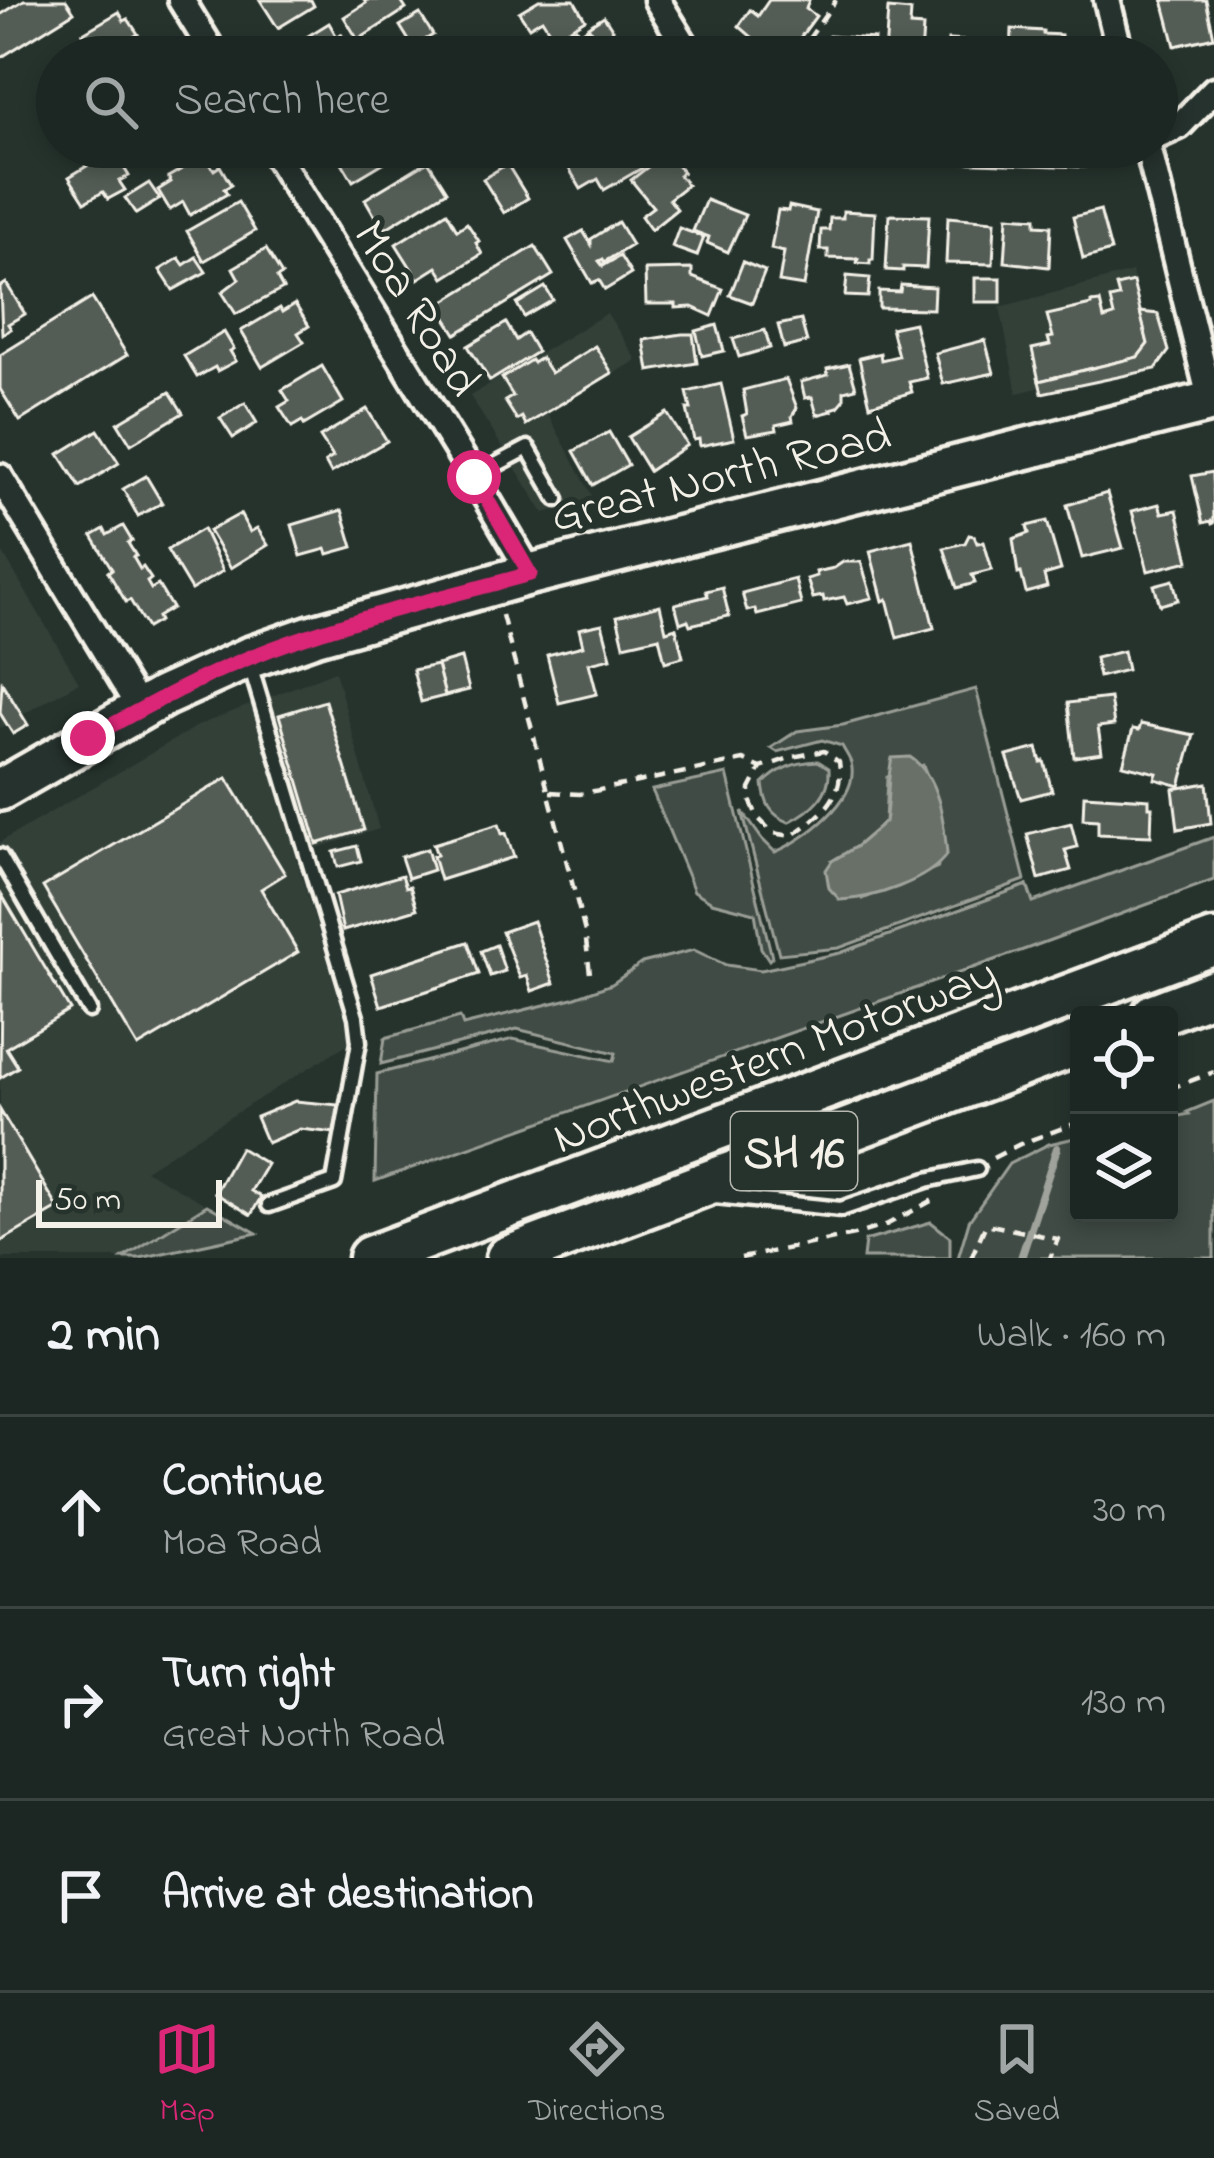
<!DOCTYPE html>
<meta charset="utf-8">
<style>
body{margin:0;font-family:"Indie Flower",sans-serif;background:#29322f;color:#f1f3f6}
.controls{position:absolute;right:36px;bottom:36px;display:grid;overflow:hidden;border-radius:12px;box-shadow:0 6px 18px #0003}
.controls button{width:108px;height:108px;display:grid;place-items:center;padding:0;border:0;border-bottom:3px solid #3a4340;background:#1c2622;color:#f1f3f6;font:60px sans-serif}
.scale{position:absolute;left:36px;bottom:30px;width:186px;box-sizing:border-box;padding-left:12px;border:6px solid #f4f1e8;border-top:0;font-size:33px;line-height:42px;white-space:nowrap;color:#f4f1e8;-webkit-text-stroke:9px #26332d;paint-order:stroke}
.stop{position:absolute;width:36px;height:36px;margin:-27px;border:9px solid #db2777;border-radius:50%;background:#fff}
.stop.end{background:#db2777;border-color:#fff;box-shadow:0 3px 12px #0008}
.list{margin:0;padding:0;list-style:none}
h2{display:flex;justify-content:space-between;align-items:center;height:156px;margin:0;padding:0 48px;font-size:51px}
h2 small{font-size:39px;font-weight:400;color:#a0a5a5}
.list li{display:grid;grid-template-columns:78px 1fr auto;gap:36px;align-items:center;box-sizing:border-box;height:192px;padding:0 48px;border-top:3px solid #3a4340}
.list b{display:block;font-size:45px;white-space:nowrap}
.list p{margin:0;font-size:39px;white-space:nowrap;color:#a0a5a5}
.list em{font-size:39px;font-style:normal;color:#a0a5a5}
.icon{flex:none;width:66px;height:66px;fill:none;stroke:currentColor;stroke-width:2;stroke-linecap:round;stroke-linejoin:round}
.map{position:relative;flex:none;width:1214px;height:1258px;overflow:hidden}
.search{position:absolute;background:#1c2622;box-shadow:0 6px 18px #0003;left:36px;right:36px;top:36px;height:132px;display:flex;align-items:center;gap:30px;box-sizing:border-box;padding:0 42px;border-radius:66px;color:#a0a5a5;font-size:45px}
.sheet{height:732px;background:#1c2622}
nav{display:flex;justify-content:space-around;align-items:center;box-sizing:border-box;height:168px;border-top:3px solid #3a4340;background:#1c2622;font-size:33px;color:#a0a5a5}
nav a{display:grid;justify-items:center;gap:6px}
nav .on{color:#db2777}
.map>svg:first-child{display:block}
.built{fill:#333f39}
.green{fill:#414b45;stroke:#9a9e96;stroke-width:3;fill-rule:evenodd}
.water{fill:#676f68;stroke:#9fa39b;stroke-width:3}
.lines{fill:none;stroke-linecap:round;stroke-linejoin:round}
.stream{stroke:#9fa39b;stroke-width:8}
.building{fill:#525c55;stroke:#f4f1e8;stroke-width:3}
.service-casing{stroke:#f4f1e8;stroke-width:21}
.minor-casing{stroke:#f4f1e8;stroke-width:33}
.primary-casing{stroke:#f4f1e8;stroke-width:48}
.motorway-casing{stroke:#f4f1e8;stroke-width:51}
.path{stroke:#f4f1e8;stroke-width:4.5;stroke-dasharray:12 9;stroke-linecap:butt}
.service{stroke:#26332d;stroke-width:12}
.minor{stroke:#26332d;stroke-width:24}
.primary{stroke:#26332d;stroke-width:39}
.motorway{stroke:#26332d;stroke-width:42}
.route{stroke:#db2777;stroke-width:15}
.labels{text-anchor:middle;stroke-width:10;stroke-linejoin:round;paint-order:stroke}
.shield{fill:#26332d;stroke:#b6b8b0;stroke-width:3}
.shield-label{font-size:45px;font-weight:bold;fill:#f4f1e8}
.street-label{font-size:48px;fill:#f4f1e8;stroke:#26332d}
</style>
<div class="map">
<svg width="1214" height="1258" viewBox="0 0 1214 1258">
<rect width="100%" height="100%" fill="#26332d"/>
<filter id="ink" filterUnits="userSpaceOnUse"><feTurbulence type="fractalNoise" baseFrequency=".00833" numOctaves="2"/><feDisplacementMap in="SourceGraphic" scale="24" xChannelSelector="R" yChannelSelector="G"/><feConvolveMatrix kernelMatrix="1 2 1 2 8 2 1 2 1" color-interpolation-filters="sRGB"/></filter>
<g filter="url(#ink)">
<g class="built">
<polygon points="1132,272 1150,348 1141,364 1017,393 1000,307"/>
<polygon points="607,313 637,360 548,414 595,501 544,513 470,396"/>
<polygon points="0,548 79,682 0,728"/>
<polygon points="335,671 379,829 295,855 352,1041 145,1170 207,1205 123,1258 0,1258 0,842 199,725"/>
</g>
<g class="green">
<path d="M976 689 1025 880 839 948 779 954 742 811 762 839 775 852C803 841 861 799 851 763 849 757 845 752 842 746L822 740 777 752 771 748 797 731 843 725ZM923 765 930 783 938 867 863 899 832 861 857 846 885 822 887 777Z"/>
<path d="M818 761 829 768C831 795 812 810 789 822 770 815 765 803 763 784 779 768 795 762 818 761Z"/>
<polygon points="727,774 772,957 769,960 761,948 755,913 712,902 694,891 652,790"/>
<polygon points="1214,837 1214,880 1026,949 375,1181 377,1074 513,1039 614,1061 616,1053 517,1029 381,1064 385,1038 460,1017 463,1025 573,998 612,984 642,963 694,950 726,965 761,970 840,953 1027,885 1033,902"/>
<polygon points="1214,1101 1214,1258 958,1258 969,1221 1009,1164 1049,1144 1079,1137 1079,1213 1169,1213 1169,1118 1189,1114 1187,1112"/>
<polygon points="207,1205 257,1233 140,1258 123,1258"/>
<polygon points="931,1222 950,1237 950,1258 863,1258 865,1241"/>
</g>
<path class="water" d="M910 757C939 776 944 821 947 854 929 881 872 899 840 900L829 888 826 870 832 861 857 846 885 822C889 800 887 779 892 758Z"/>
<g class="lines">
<polyline class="stream" points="1021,1258 1057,1148"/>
</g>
<g class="building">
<polygon points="24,0 66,0 74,12 0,58 0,15"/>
<polygon points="260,0 311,0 314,6 278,28"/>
<polygon points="364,0 400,0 406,9 358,40 344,17 366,3"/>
<polygon points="539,0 574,0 585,19 554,38 542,19 529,27 519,12"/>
<polygon points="769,0 809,0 806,9 816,16 786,57 751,57 760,44 739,26 750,10 758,16"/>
<polygon points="1163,0 1206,0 1214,37 1175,46"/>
<polygon points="888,9 911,11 910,26 923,27 921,57 885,57"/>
<polygon points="119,12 124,21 128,19 138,34 133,37 138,46 120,57 97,57 83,33"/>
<polygon points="420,14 433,35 413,47 400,26"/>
<polygon points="604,16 616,35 600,45 588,26"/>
<polygon points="329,23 337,37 341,34 353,53 347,57 303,57 295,44"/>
<polygon points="576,28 579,33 587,28 603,57 540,57 566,41 563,36"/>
<polygon points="1012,29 1043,31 1043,34 1061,35 1060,57 1011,57"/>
<polygon points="829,36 874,39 873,57 828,57"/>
<polygon points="948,40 989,42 988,57 947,57"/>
<polygon points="128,147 170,147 139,166"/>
<polygon points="339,147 397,147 400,153 353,181 341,161 345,158"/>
<polygon points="574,147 629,147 642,168 604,190 598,179 581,189 561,155"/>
<polygon points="113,150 129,176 119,181 125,190 108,199 103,192 85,202 69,177"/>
<polygon points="667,152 683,172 679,175 687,185 669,199 677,209 651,230 641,216 653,207 631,180"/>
<polygon points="205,156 214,170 220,166 231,185 224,189 227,194 190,215 183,202 170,210 158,190 171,182 168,177"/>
<polygon points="428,161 447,191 383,230 365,199"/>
<polygon points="507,164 528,198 504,213 483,179"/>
<polygon points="149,183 160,199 136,214 125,198"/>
<polygon points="706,200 745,215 728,252 707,243 709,237 693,231"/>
<polygon points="238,202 255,231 204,261 187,231"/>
<polygon points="789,206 817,212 804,286 779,282 784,252 771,249 778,210 788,211"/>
<polygon points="1100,210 1111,251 1083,259 1073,217"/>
<polygon points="843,211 875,213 873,260 870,260 870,264 857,263 858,259 828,258 828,250 820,250 821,230 829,230 830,218 843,218"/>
<polygon points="447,212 457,230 467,223 479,241 476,243 482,254 444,278 437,267 418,279 396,244"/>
<polygon points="889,215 929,216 926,268 903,267 903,271 886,270"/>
<polygon points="1008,216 1036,218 1036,225 1051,226 1049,267 1005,262"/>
<polygon points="948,217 995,221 993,264 946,263"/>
<polygon points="618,222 632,245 604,262 603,259 599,261 603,266 620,256 631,274 605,290 599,280 592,283 567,240 583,231 591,244 591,239"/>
<polygon points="679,228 704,237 697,256 672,247"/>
<polygon points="535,246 553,275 456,334 438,305"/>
<polygon points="266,249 282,275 277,278 283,289 236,314 222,292 239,279 233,268"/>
<polygon points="196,257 206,272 173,290 160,270 179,258 184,265"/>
<polygon points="743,262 765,271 752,303 730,295"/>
<polygon points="692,269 692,277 723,289 712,316 692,307 676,308 676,304 646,304 645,270"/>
<polygon points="847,276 870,278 868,297 845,296"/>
<rect x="975" y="278" width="26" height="24"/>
<polygon points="1133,282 1148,344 1138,357 1039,381 1032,349 1050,345 1048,338 1053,337 1047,315 1091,305 1091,301 1092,303 1100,302 1104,319 1114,316 1110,299 1119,297 1116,286"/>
<polygon points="6,283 25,314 8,324 11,329 2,334 0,287"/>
<polygon points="901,285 934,287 933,309 879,308 879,291 900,292"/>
<polygon points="545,287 553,300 524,317 517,304"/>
<polygon points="92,298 127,355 20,421 0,389 0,355"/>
<polygon points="295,304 309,326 298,333 304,342 262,367 241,331 280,308 282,312"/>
<polygon points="1140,312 1158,314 1169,351 1156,369 1042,393 1039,381 1138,357 1148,344"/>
<polygon points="801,320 807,342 784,348 778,325"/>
<polygon points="506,323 516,340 526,333 537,352 490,381 468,346"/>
<polygon points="914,323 927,378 909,382 912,392 870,405 859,358 880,353 881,360 898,356 891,328"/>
<polygon points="717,325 724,351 702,356 696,331"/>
<polygon points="765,330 770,348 739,357 733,339"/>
<polygon points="224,332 234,349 230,351 236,361 217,371 215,367 197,377 184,356"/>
<polygon points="682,334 693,334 697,363 649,371 644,340"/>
<polygon points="985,340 994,373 943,384 935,353"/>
<polygon points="595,346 612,373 526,425 522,417 517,420 505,401 513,396 502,378 531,360 533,363 541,358 551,373"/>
<polygon points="849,364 856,388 844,391 844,400 838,407 831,409 832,411 817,415 812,397 805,398 801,382 828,375 827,369"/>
<polygon points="322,366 343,402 304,425 302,421 292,427 279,407 289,401 282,390"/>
<polygon points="786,379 797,408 792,416 793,421 776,425 777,430 747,435 742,416 747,414 743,390"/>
<polygon points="721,384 734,439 700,446 699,439 694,440 687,409 691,409 687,392"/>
<polygon points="170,392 183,413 131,444 118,423"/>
<polygon points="245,403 257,423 233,438 220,418"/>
<polygon points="367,409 387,441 331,473 325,462 333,457 320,437"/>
<polygon points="667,413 687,445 649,471 628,437"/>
<polygon points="98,430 119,463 80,487 59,454"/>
<polygon points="609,432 628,465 593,485 574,451"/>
<polygon points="1213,472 1214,523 1212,524 1211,521 1203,523 1192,476"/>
<polygon points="146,476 162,503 138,516 123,489"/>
<polygon points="1107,493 1123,548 1082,558 1067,505"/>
<polygon points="1159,504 1162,513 1177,510 1189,561 1148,571 1132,511"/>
<polygon points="342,510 353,547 328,554 326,549 301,556 292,525"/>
<polygon points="240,514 250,532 257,528 268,545 231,568 209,531"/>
<polygon points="1047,521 1061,570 1044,575 1047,587 1026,593 1021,573 1018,574 1013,539 1029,533 1027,526"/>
<polygon points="123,526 132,541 128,543 136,556 133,557 140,569 143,567 151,579 147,582 151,589 158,585 172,608 157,617 159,621 147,628 130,600 126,602 108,572 112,569 92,536 104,529 107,535"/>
<polygon points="203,529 223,571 191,590 167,550"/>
<polygon points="969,535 974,536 977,543 984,542 992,570 972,575 975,583 957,588 944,548 965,543"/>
<polygon points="912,540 934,628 897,638 887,599 883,601 870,551"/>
<polygon points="843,562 861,562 872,598 847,604 844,597 824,601 823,596 813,598 807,579 817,576 816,572 834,568"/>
<polygon points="795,579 801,604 757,615 755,609 747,611 742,593"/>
<polygon points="1173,580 1178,600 1160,605 1154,585"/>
<polygon points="722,587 729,616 690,625 688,620 680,623 675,604 708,596 706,591"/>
<polygon points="660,605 666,631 676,628 683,657 665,662 659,637 624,645 617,616"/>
<polygon points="602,624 611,658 589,663 597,694 559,703 547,655 583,646 579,629"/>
<polygon points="1123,651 1127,670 1099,677 1095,658"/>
<polygon points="461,658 469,690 445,696 437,665"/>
<polygon points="437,665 445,696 421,702 413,670"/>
<polygon points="2,683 28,725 13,734 0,713"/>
<polygon points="1110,698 1114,725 1098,727 1102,753 1074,757 1068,703"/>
<polygon points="325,701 364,830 317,844 279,715"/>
<polygon points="1141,724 1194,735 1180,786 1155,779 1157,773 1123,765 1133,729 1139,730"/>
<polygon points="1037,748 1041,762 1044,761 1052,791 1021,799 1007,756"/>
<polygon points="227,778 285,874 261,889 298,952 138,1047 43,887"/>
<polygon points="1207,783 1211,823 1178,829 1173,789"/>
<polygon points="1084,795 1149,799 1149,807 1152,807 1151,836 1098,834 1098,820 1083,819"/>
<polygon points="1071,823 1077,847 1065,850 1071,870 1039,879 1027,834"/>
<polygon points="499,824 502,834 506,833 514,857 440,880 433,856 437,855 433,844"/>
<polygon points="357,846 361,861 338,867 334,852"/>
<polygon points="427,849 433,870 408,878 401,857"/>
<polygon points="402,875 406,887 410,886 417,909 343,931 335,895"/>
<polygon points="2,895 70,1010 6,1048 18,1067 0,1078"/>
<polygon points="533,921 554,983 532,991 527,976 520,978 502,932"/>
<polygon points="468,942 479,974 381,1006 371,974"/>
<polygon points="496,945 505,971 490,976 481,951"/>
<polygon points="295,1101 339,1105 336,1133 300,1129 267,1143 256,1117"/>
<polygon points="0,1110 58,1208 0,1242"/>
<polygon points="240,1148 267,1164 251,1191 261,1197 251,1215 215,1193"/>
</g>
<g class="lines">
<defs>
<g id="service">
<polyline points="475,476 528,448 557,499"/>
<polyline points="250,665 356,1017 359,1042 334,1182 269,1205"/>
<polyline points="0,856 89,1010"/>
<polyline points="715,1196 841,1209 927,1180 977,1169"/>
</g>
<g id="minor">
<polyline points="181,0 216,57"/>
<polyline points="657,0 692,57"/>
<polyline points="1107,0 1121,57"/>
<polyline points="1157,136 1179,126 1214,90"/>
<polyline points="271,147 474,477 531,574"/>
<polyline points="950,147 1083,152 1112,147"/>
<polyline points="1148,147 1211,402"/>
<polyline points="0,477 140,709"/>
</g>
<polyline id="primary" points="0,790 164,696 248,658 314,635 531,574 1214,401"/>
<g id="motorway">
<polyline points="1154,1015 1214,992"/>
<polyline points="370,1258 1214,942"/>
<polyline points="508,1258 1079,1043"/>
</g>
</defs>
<use href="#service" class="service-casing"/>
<use href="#minor" class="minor-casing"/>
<use href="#primary" class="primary-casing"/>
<use href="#motorway" class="motorway-casing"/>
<g class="path">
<polyline points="796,57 836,0"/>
<polyline points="502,615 585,932 591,982"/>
<path d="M550 792 580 794 743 760 761 768 792 757 824 751 839 762C845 798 820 816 792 836L773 833 758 818 750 800V789L761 768"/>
<polyline points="1169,1089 1214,1072"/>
<polyline points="993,1158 1020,1144 1079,1122"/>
<polyline points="741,1258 854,1235 886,1225 935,1199"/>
<polyline points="971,1258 986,1224 1058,1239 1050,1258"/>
</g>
<use href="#service" class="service"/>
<use href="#minor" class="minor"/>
<use href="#primary" class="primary"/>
<use href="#motorway" class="motorway"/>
</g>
</g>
<g class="lines" filter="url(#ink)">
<path class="route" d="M88 738C140 710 191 681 246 659 337 621 435 600 530 574L474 477"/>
</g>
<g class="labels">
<rect class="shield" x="731" y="1112" width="126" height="78" rx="9"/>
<g class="shield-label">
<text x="794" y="1167">SH 16</text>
</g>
<g class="street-label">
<text transform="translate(419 307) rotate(58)" y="17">Moa Road</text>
<text transform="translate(720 473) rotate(-14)" y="17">Great North Road</text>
<text transform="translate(774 1053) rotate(-21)" y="17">Northwestern Motorway</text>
</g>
</g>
</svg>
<div class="controls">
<button><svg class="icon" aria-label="locate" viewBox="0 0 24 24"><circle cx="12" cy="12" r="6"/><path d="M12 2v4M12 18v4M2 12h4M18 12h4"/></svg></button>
<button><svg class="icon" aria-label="layers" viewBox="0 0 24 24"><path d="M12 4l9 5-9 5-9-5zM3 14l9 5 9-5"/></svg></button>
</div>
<div class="scale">50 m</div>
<div class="stop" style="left:474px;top:477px"></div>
<div class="stop end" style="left:88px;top:738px"></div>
<div class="search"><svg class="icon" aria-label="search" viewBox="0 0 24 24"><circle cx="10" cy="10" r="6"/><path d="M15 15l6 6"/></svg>Search here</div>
</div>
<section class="sheet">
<h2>2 min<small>Walk · 160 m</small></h2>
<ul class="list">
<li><svg class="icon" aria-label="ahead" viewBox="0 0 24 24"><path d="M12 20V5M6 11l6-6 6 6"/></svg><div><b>Continue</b><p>Moa Road</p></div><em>30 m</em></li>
<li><svg class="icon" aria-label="right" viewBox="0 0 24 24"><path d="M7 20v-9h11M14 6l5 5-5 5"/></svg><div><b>Turn right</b><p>Great North Road</p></div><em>130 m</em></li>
<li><svg class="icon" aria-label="arrive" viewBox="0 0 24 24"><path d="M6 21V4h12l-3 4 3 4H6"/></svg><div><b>Arrive at destination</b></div></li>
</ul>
</section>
<nav>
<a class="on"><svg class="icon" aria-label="map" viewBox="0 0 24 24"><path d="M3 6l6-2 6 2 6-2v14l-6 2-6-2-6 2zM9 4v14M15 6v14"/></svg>Map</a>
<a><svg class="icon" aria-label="directions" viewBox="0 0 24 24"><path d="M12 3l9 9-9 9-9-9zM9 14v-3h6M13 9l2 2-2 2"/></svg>Directions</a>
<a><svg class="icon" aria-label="saved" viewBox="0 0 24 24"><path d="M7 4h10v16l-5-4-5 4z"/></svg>Saved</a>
</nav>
